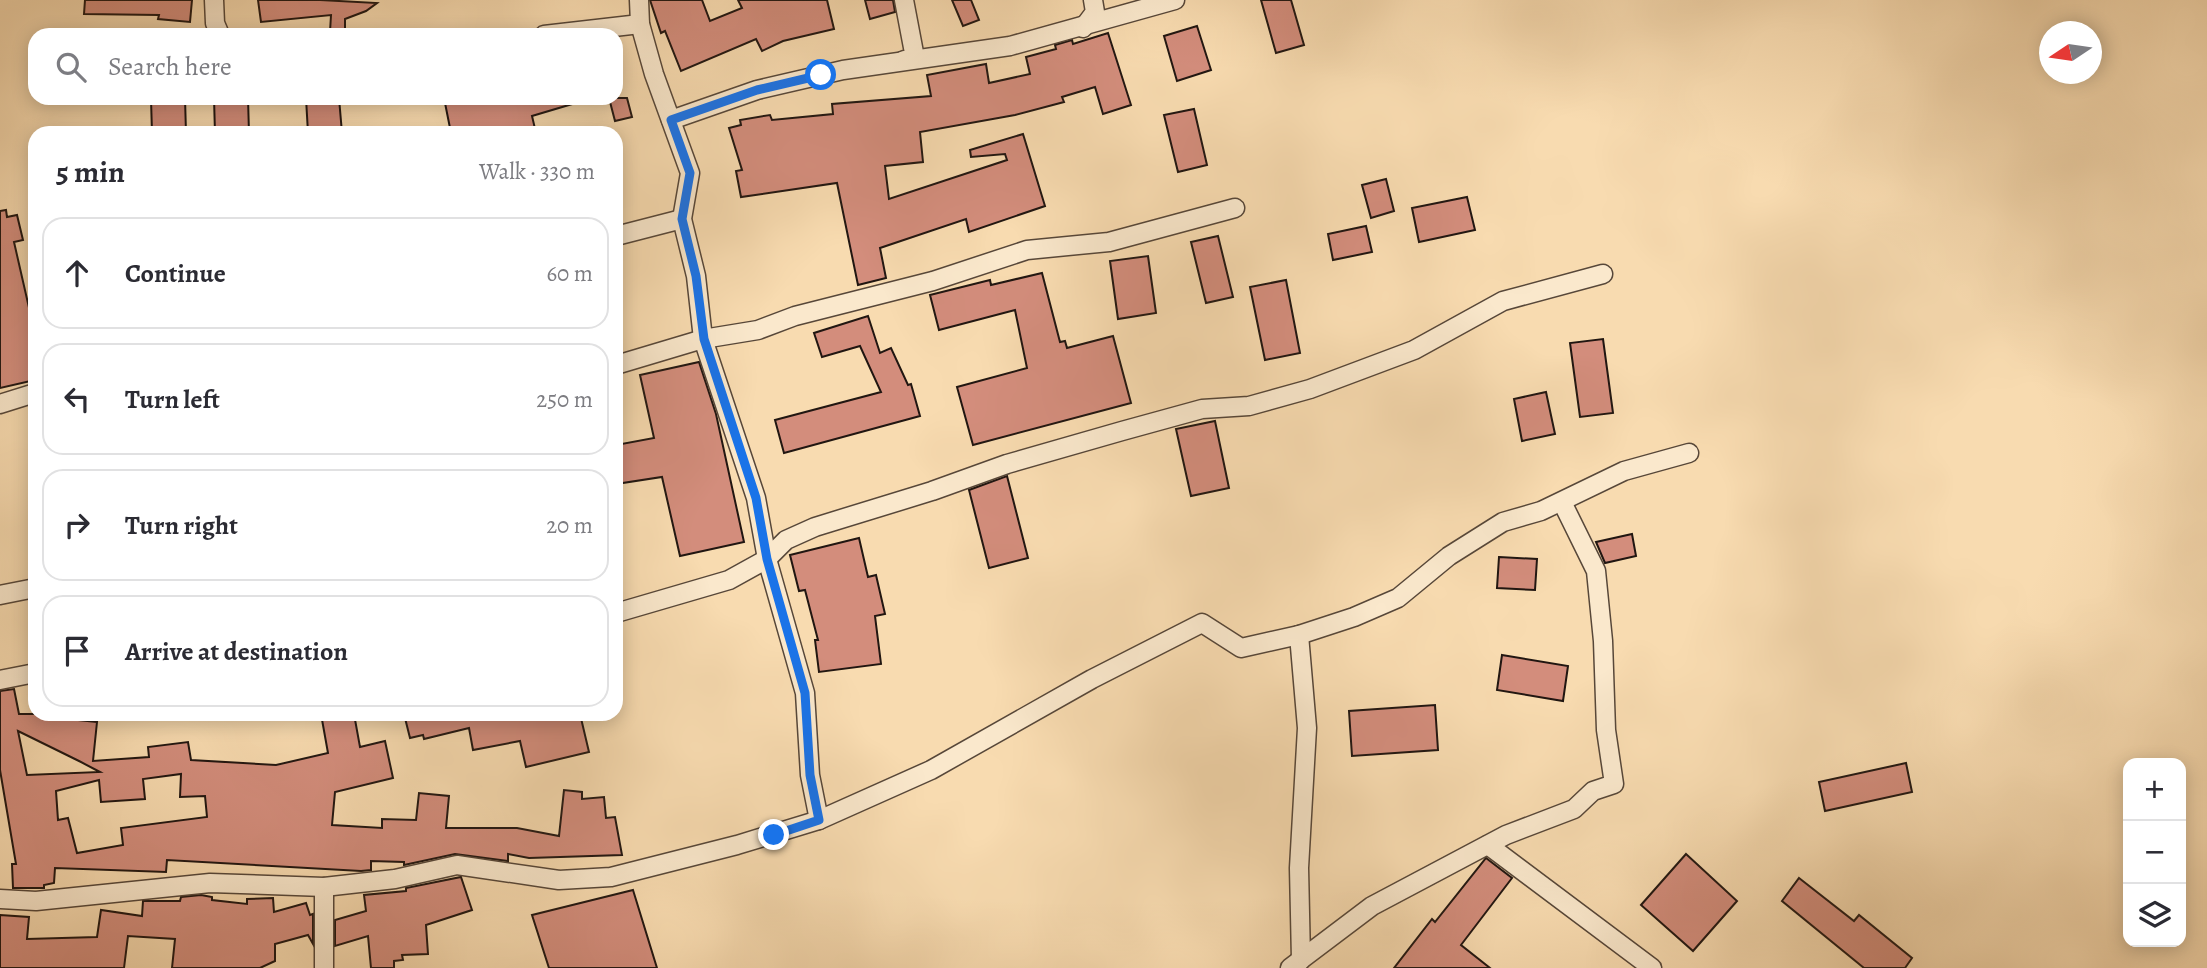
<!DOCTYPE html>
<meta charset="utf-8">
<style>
body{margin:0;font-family:Alegreya,serif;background:#f7f7f7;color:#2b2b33}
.controls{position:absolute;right:21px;bottom:21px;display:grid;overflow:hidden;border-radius:14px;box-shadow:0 4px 18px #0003}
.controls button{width:63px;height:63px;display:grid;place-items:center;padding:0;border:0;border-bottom:2px solid #e1e1e2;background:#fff;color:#2b2b33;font:35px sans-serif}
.compass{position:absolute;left:2039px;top:21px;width:63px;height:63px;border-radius:50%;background:#fff;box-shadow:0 4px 18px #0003;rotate:257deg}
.stop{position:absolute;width:21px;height:21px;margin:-16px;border:5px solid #1a73e8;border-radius:50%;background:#fff}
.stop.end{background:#1a73e8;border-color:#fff;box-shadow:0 2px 7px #0008}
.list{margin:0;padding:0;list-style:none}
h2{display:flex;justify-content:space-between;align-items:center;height:91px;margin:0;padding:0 28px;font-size:30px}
h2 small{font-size:23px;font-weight:400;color:#7c7c81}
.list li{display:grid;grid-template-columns:46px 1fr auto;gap:21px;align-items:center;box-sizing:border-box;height:112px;margin:0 14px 14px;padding:0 14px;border:2px solid #e1e1e2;border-radius:21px}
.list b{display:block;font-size:26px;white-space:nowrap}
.list em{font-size:23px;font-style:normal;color:#7c7c81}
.icon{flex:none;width:38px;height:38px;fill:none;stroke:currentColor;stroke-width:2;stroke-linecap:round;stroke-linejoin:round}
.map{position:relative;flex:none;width:2207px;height:968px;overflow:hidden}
.search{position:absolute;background:#fff;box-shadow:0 4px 18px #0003;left:28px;top:28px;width:595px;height:77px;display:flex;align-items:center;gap:18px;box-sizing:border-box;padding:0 24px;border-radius:21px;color:#7c7c81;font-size:26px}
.panel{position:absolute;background:#fff;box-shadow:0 4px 18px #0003;left:28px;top:126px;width:595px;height:595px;border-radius:21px}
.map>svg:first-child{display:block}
.building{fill:#d38d7c;stroke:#211611;stroke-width:2;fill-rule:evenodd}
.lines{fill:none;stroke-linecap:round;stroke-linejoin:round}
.street-casing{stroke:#574739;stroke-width:21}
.street{stroke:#fae8cc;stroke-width:18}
.route{stroke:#1a73e8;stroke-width:9}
</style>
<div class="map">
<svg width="2207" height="968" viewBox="0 0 2207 968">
<rect width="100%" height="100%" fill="#f8dbb0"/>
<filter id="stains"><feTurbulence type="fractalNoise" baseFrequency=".00286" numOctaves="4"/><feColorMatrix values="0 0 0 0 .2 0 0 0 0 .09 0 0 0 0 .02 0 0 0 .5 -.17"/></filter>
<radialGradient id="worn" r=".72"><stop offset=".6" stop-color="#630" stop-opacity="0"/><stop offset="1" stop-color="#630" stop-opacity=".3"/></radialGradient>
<g class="building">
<polygon points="85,0 192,0 190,22 158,19 159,15 84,14"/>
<polygon points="258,0 320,0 377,3 366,11 345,19 345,32 330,32 331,15 261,22"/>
<polygon points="650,0 702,0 710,21 742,8 738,0 827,0 834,29 783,41 762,51 756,39 681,71 665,31 661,33"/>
<polygon points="865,0 893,0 895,12 870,19"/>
<polygon points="952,0 971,0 979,20 963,26"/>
<polygon points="1261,0 1291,0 1304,45 1276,53"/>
<polygon points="1197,26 1211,70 1177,81 1164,36"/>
<polygon points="1108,33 1131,105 1103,114 1095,87 1062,97 1064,102 1015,115 920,132 923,162 885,166 889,199 1007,160 1005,154 971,157 970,150 1023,134 1045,206 969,232 966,219 880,248 886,278 858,285 837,183 741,197 736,171 742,170 729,128 741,125 740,120 770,115 772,120 833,114 832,104 931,96 927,75 986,64 989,83 1030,74 1026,57 1056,49 1055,45 1072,40 1073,44"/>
<polygon points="185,98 186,133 152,133 151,99"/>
<polygon points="214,98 248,98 249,133 215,133"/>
<polygon points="306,98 339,98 342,133 308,133"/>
<polygon points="444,98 578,98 579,102 532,116 536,133 493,133 492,130 451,133"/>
<polygon points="609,98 627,98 632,117 615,121"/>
<polygon points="1194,109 1207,165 1178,172 1164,115"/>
<polygon points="1386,179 1394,211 1371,218 1362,185"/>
<polygon points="1467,197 1475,230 1419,242 1412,208"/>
<polygon points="6,210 7,217 17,215 23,240 14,242 35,334 35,380 0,388 0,211"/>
<polygon points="1366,226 1372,252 1333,260 1328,234"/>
<polygon points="1218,236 1233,297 1206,303 1191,242"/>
<polygon points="1148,256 1156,313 1118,319 1110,261"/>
<polygon points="1042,273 1060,342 1065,341 1067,348 1113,336 1131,403 973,445 957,387 1027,368 1015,310 939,330 930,295 990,280 991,285"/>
<polygon points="1286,280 1300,353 1265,360 1250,287"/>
<polygon points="868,316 880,353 891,348 908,385 911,384 920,416 784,453 775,420 881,392 860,346 822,357 814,333"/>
<polygon points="1603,339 1613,413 1580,417 1570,343"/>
<polygon points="699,362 716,414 744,542 680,556 662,477 616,484 616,445 654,438 640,375"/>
<polygon points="1546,392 1555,434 1522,441 1514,399"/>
<polygon points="1215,421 1229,488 1191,496 1176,429"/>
<polygon points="1007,476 1028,558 989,568 969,490"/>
<polygon points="1632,534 1636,556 1605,563 1596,542"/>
<polygon points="859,538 868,577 876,575 885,614 875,616 881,664 819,672 815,640 818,640 805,590 799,591 790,555"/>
<polygon points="1499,557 1537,559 1535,590 1497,588"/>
<polygon points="1502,655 1568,666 1563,701 1497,690"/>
<path d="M14 689 19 714H80L77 720 97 722 93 761 149 757 148 747 188 742 191 760 276 765 328 753 321 714H354L360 747 385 741 393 778 335 792 332 825 382 828V819L416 820 419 793 449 796 446 828H517L559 836 564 790 582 792V799L604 797 606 818 615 817 622 855 529 858 508 854V861L455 854 404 865V862L371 861V870L361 871 167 860 166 872 55 868 54 883 44 885V888H13L12 864H16L0 770V691ZM18 731 79 761 100 772 27 775ZM181 774 180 797 205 796 207 817 121 828 123 845 77 853 68 818 58 820 56 791 99 780 101 802 145 799 143 779Z"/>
<polygon points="1435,705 1438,750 1352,756 1349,711"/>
<polygon points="404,714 580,714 589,752 526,767 520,741 473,750 469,728 424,739 423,735 410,738"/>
<polygon points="1906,763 1912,792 1825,811 1819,782"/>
<polygon points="1686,854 1737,901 1693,951 1641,905"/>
<polygon points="1486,858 1512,878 1461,945 1490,968 1394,968 1432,919 1435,922"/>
<polygon points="461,877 472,910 426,925 428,954 402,955 403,960 394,961 394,968 371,968 368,936 335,946 335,920 366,911 364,895 406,891 406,888"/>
<polygon points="1799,878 1854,921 1859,915 1912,958 1905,968 1864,968 1782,901"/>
<polygon points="633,890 657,968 549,968 532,915"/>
<polygon points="201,895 212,897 212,900 247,904 247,899 273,898 274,912 306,903 310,915 313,914 313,944 308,935 275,944 275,961 260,968 172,968 175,939 128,936 124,968 0,968 0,915 29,917 27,939 97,937 101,910 142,916 143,901 180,901 181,897"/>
</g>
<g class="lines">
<defs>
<g id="street">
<polyline points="214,0 215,23 220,35"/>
<polyline points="639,0 640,24 654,74 690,173 682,219 696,276 703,339 756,498 767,559 805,693 810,775 819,820"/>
<polyline points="1083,28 1095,12 1093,0"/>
<polyline points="544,35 640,24"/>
<polyline points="904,60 915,58 904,0"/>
<polyline points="671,120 757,90 843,70 1010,46 1175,0"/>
<polyline points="616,236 682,219"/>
<polyline points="616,365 703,339 758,330 795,316 933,281 1027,250 1109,242 1235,208"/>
<polyline points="0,404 35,393"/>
<polyline points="0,595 35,588"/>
<polyline points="616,613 729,580 767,559 786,540 815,527 932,491 1007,464 1122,431 1202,409 1249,406 1310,389 1414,350 1503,301 1603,274"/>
<polyline points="0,680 35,673"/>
<polyline points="1488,845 1652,968"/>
<polyline points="324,887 324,968"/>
<polyline points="0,899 36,901 210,883 324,887 395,879 457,865 559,880 611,877 737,845 819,820 931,770 1092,679 1202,623 1241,648 1299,635 1354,617 1398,598 1449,556 1503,522 1541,511 1624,471 1689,453"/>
<polyline points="1297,964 1301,960 1299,868 1307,728 1299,635"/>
<polyline points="1290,968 1372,906 1506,835 1574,809 1593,791 1614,784 1606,730 1603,641 1596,571 1562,502"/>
</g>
</defs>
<use href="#street" class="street-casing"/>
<use href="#street" class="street"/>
</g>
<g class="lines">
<polyline class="route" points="774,835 819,820 810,775 805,693 767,559 756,498 704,339 696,276 682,219 690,173 671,120 757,90 821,75"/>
</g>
<rect width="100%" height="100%" filter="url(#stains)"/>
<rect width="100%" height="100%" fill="url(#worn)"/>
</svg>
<div class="controls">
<button>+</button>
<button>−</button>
<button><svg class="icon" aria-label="layers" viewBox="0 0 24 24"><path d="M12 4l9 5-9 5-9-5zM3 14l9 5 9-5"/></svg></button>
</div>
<svg class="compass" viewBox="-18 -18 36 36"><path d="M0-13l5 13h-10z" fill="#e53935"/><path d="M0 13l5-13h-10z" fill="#7c7c81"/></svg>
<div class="stop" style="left:821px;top:75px"></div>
<div class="stop end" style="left:774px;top:835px"></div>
<div class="search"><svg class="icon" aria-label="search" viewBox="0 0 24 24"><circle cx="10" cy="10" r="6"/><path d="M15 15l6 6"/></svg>Search here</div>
<section class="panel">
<h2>5 min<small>Walk · 330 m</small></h2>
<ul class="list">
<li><svg class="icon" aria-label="ahead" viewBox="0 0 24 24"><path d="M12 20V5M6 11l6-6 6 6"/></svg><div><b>Continue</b></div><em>60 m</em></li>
<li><svg class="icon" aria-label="left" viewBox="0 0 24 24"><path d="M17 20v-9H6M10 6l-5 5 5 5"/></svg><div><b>Turn left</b></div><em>250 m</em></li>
<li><svg class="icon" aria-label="right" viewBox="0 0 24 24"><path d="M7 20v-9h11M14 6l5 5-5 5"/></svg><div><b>Turn right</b></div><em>20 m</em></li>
<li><svg class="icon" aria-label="arrive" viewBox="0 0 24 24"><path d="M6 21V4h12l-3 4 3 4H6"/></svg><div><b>Arrive at destination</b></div></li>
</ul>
</section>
</div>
